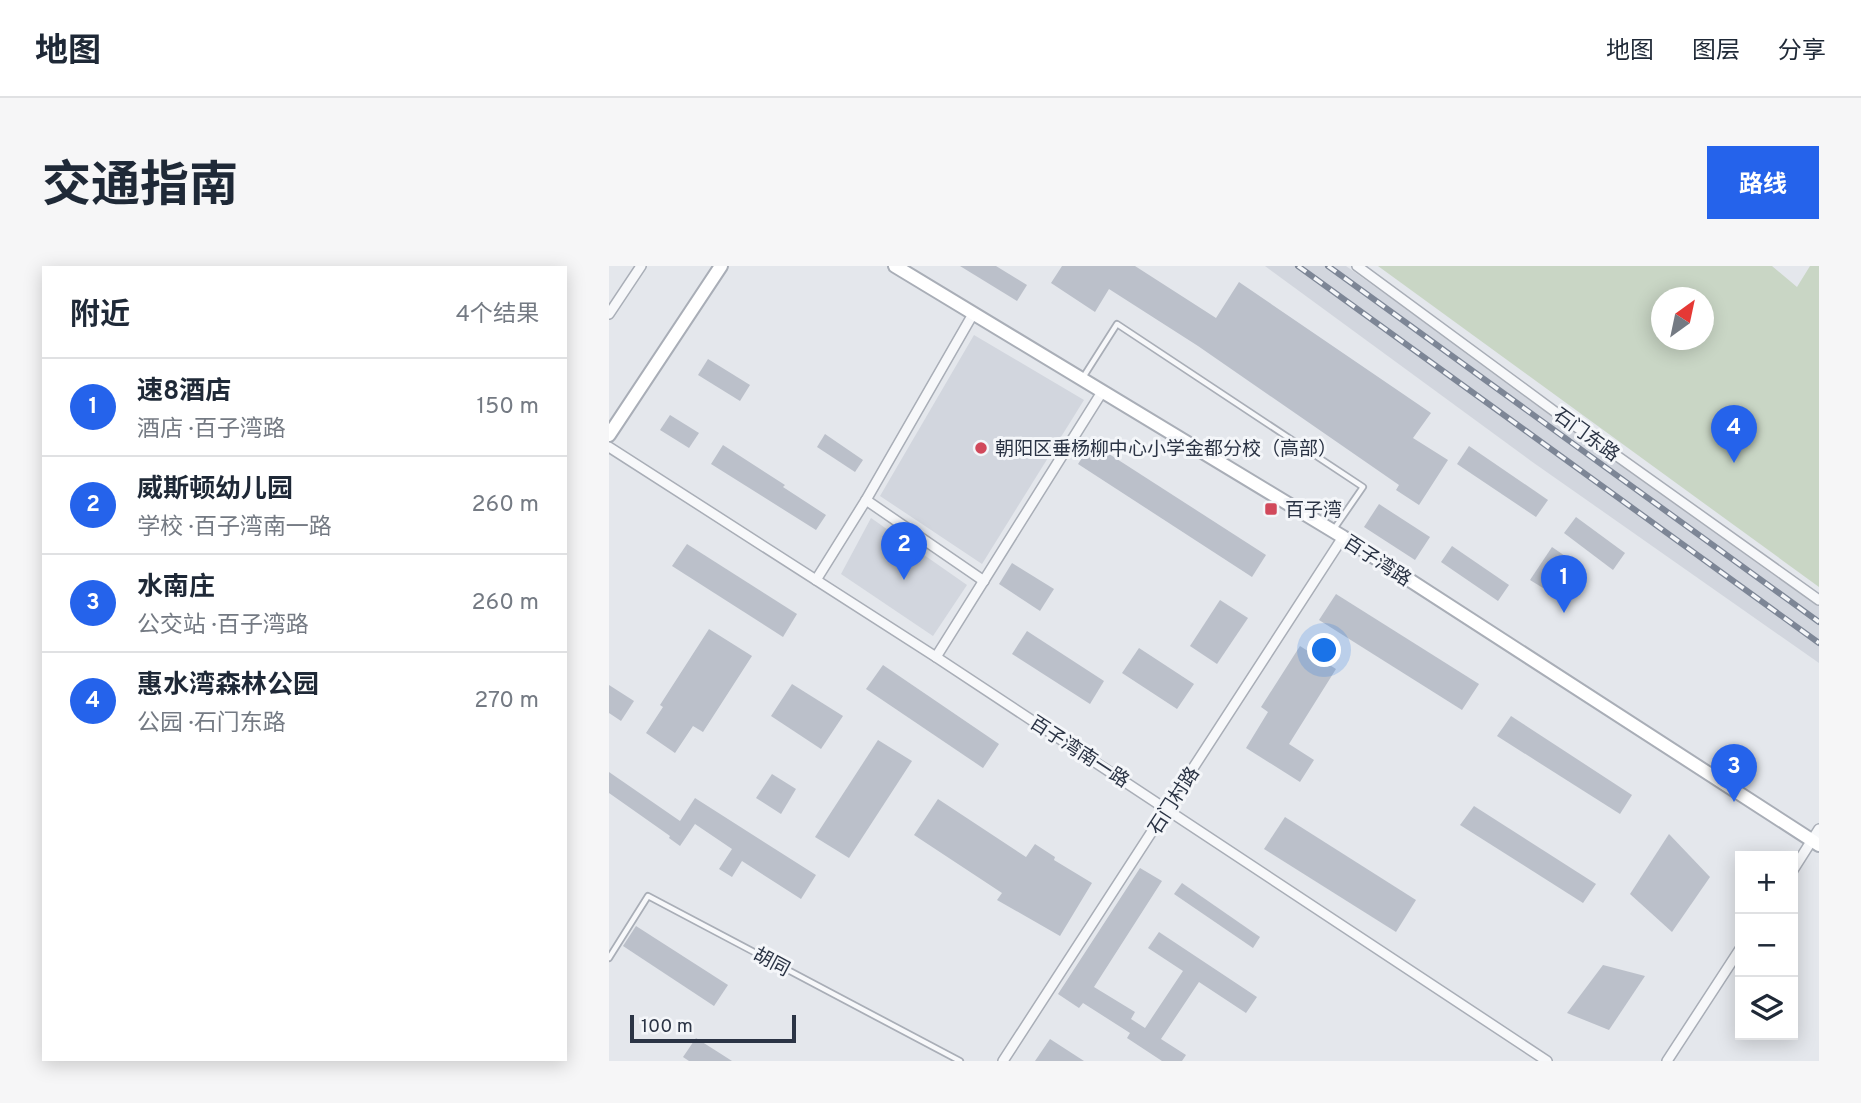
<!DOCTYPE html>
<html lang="zh">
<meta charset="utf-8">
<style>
body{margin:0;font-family:Overpass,"Noto Sans SC",sans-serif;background:#f6f6f7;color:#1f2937}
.controls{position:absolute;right:21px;bottom:21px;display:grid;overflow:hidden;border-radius:0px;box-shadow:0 4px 18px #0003}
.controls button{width:63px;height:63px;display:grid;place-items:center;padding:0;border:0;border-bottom:2px solid #e0e1e3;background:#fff;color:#1f2937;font:35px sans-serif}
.compass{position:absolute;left:1042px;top:21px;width:63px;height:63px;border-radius:50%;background:#fff;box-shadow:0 4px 18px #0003;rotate:33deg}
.scale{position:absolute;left:21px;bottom:18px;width:166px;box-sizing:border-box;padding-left:7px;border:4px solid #2b3445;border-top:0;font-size:19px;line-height:24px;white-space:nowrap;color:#2b3445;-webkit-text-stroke:5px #f4f6f9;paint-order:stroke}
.you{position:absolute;left:716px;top:385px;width:24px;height:24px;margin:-18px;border:5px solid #fff;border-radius:50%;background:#1a73e8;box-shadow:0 0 0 10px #1a73e833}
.badge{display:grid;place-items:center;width:46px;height:46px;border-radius:50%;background:#2563eb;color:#fff;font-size:23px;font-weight:700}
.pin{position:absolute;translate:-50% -58px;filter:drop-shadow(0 2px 4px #0008)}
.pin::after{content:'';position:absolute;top:37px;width:24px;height:21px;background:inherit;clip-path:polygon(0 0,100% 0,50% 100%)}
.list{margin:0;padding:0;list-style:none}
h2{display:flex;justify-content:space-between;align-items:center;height:91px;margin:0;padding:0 28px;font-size:30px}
h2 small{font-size:23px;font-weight:400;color:#747a83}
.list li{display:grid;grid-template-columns:46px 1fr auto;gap:21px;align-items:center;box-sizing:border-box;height:98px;padding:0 28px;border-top:2px solid #e0e1e3}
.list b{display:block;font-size:26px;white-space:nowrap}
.list p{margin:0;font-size:23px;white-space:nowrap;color:#747a83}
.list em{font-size:23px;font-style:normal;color:#747a83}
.icon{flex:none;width:38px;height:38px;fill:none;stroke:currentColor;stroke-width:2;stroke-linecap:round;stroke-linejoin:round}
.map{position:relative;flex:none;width:1210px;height:795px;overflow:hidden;border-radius:0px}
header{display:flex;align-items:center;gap:42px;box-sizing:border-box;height:98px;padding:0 35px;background:#fff;border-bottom:2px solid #e0e1e3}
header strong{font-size:33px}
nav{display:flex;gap:38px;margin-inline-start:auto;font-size:24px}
.intro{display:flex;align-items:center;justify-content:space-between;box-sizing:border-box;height:168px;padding:0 42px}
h1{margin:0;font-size:49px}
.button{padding:18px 32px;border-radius:0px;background:#2563eb;color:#fff;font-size:24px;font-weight:700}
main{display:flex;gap:42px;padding:0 42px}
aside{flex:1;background:#fff;border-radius:0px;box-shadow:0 4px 18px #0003}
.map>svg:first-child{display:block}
.built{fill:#d2d6de}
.green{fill:#c9d6c5;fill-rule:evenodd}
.building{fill:#bbc0ca}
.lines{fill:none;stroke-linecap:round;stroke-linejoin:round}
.lane-casing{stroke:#a9aeb7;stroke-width:8}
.street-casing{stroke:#a9aeb7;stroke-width:12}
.secondary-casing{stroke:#a9aeb7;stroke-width:16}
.lane{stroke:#f7f8fa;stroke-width:4.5}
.street{stroke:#f7f8fa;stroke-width:9}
.secondary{stroke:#fff;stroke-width:12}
.rail-casing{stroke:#7d8696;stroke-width:6}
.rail{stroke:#f4f6f9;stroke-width:3.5;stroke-dasharray:10;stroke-linecap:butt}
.poi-dot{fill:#d1495b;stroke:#f4f6f9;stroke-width:2.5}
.labels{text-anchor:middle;stroke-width:6;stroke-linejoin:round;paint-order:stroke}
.street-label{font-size:19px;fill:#2b3445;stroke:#f4f6f9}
.poi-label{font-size:19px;fill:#2b3445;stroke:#f4f6f9;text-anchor:start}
</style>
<header>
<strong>地图</strong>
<nav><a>地图</a><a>图层</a><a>分享</a></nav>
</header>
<div class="intro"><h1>交通指南</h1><a class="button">路线</a></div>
<main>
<aside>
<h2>附近<small>4个结果</small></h2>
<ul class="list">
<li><span class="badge">1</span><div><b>速8酒店</b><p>酒店 · 百子湾路</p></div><em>150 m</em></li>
<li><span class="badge">2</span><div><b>威斯顿幼儿园</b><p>学校 · 百子湾南一路</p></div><em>260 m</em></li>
<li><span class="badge">3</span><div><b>水南庄</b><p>公交站 · 百子湾路</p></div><em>260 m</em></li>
<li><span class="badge">4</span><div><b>惠水湾森林公园</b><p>公园 · 石门东路</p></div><em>270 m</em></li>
</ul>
</aside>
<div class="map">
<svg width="1210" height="795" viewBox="0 0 1210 795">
<rect width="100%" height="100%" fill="#e4e7ec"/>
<g class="built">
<polygon points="656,0 737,0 1210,338 1210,397 922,195"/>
<polygon points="365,69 475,134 373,298 271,230"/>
<polygon points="262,252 358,319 324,370 232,308"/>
</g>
<path class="green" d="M769 0H1163L1188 21 1201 0H1210V321ZM1052 32H1094V74H1052Z"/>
<g class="building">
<polygon points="351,0 387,0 418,19 408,35"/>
<polygon points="453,0 526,0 607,52 630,16 822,147 804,172 839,194 810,239 787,224 790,219 589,80 500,23 486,46 442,17"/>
<polygon points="99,93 141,119 131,135 89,109"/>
<polygon points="61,149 90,167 80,182 51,164"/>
<polygon points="216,168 254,194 246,206 208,181"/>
<polygon points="483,177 657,289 643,311 469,198"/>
<polygon points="114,179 176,219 174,221 217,249 207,264 102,198"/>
<polygon points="860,180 939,234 927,251 848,198"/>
<polygon points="770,238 821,271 806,294 755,261"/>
<polygon points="967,251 1016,287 1004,304 955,267"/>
<polygon points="78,278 188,348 174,371 63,300"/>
<polygon points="843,280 900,319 889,335 832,296"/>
<polygon points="943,281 956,290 934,322 921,314"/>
<polygon points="403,297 445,323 431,345 390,318"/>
<polygon points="727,328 870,418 853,444 710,354"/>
<polygon points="611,334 639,352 608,398 581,380"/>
<polygon points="100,363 143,390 94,466 84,460 66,487 37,467 54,441 51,439"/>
<polygon points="418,365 495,415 481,438 403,388"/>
<polygon points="691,380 727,403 680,478 705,494 691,516 637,482 659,446 652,441"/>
<polygon points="530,382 585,418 568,443 513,407"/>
<polygon points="274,399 390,478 374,502 257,423"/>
<polygon points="183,418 234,450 212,483 162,450"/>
<polygon points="0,419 25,435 12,455 0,447"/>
<polygon points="902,450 1023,529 1011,548 888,470"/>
<polygon points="269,474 303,495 240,592 206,571"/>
<polygon points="0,506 71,555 86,532 207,609 192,633 133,595 123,611 110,603 123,583 86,558 71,580 60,572 61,570 0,527"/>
<polygon points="163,508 187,523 172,548 147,532"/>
<polygon points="329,533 417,591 426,578 446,591 445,594 483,617 451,670 388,634 393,627 305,569"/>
<polygon points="865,540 987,618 974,637 851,559"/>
<polygon points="676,551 807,634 787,666 655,583"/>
<polygon points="1060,568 1101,611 1063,666 1021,628"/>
<polygon points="531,602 553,615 485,721 526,746 522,753 536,762 574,705 539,682 550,666 648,731 637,747 590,716 552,773 577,789 573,795 553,795 518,772 521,767 474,737 470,742 449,728"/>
<polygon points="573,617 651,671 644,682 565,628"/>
<polygon points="27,660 119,719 105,740 14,680"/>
<polygon points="994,699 1036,710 1000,764 958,747"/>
<polygon points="87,772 123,795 80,795 74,791"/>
<polygon points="441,773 475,795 426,795"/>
</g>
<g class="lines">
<defs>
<g id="lane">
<polyline points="473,113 508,58 754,221 725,263"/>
<polyline points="0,692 39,630 351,795"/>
</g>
<g id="street">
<polyline points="748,0 945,145 1210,334"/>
<polyline points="0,48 32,0"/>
<polyline points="0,181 327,391 938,795"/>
<polyline points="257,234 375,315"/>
<polyline points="207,314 257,234 364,48"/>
<polyline points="327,391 493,126"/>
<polyline points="1184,604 1210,563"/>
<polyline points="394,795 734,271"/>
<polyline points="1058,795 1131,683"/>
</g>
<g id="secondary">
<polyline points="286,0 734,271 1210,579"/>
<polyline points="0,169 112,0"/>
</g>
</defs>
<use href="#lane" class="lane-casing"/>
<use href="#street" class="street-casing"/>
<use href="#secondary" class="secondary-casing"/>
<use href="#lane" class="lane"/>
<use href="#street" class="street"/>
<use href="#secondary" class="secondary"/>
<defs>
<g id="rail">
<polyline points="689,0 1210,377"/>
<polyline points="719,0 1210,356"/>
</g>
</defs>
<use href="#rail" class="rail-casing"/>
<use href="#rail" class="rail"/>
</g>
<g class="poi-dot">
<circle cx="372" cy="182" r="7"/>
<rect x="655" y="236" width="14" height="14" rx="3.5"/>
</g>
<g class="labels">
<g class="street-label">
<text transform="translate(978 168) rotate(36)" y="7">石门东路</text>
<text transform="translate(769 294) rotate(33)" y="7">百子湾路</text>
<text transform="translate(471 485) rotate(33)" y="7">百子湾南一路</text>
<text transform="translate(564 534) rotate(-57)" y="7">石门村路</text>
<text transform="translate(163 695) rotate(28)" y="7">胡同</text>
</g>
<g class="poi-label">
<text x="386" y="189">朝阳区垂杨柳中心小学金都分校（高部）</text>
<text x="676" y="250">百子湾</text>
</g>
</g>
</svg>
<div class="controls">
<button>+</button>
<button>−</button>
<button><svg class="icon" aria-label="layers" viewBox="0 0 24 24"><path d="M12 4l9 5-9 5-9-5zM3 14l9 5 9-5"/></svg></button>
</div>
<svg class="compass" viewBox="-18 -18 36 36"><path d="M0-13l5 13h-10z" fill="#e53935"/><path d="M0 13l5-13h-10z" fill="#747a83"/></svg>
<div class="scale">100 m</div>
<div class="you"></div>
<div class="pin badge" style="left:955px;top:347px">1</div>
<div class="pin badge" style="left:295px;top:314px">2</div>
<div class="pin badge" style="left:1125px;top:536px">3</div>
<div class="pin badge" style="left:1125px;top:197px">4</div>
</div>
</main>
